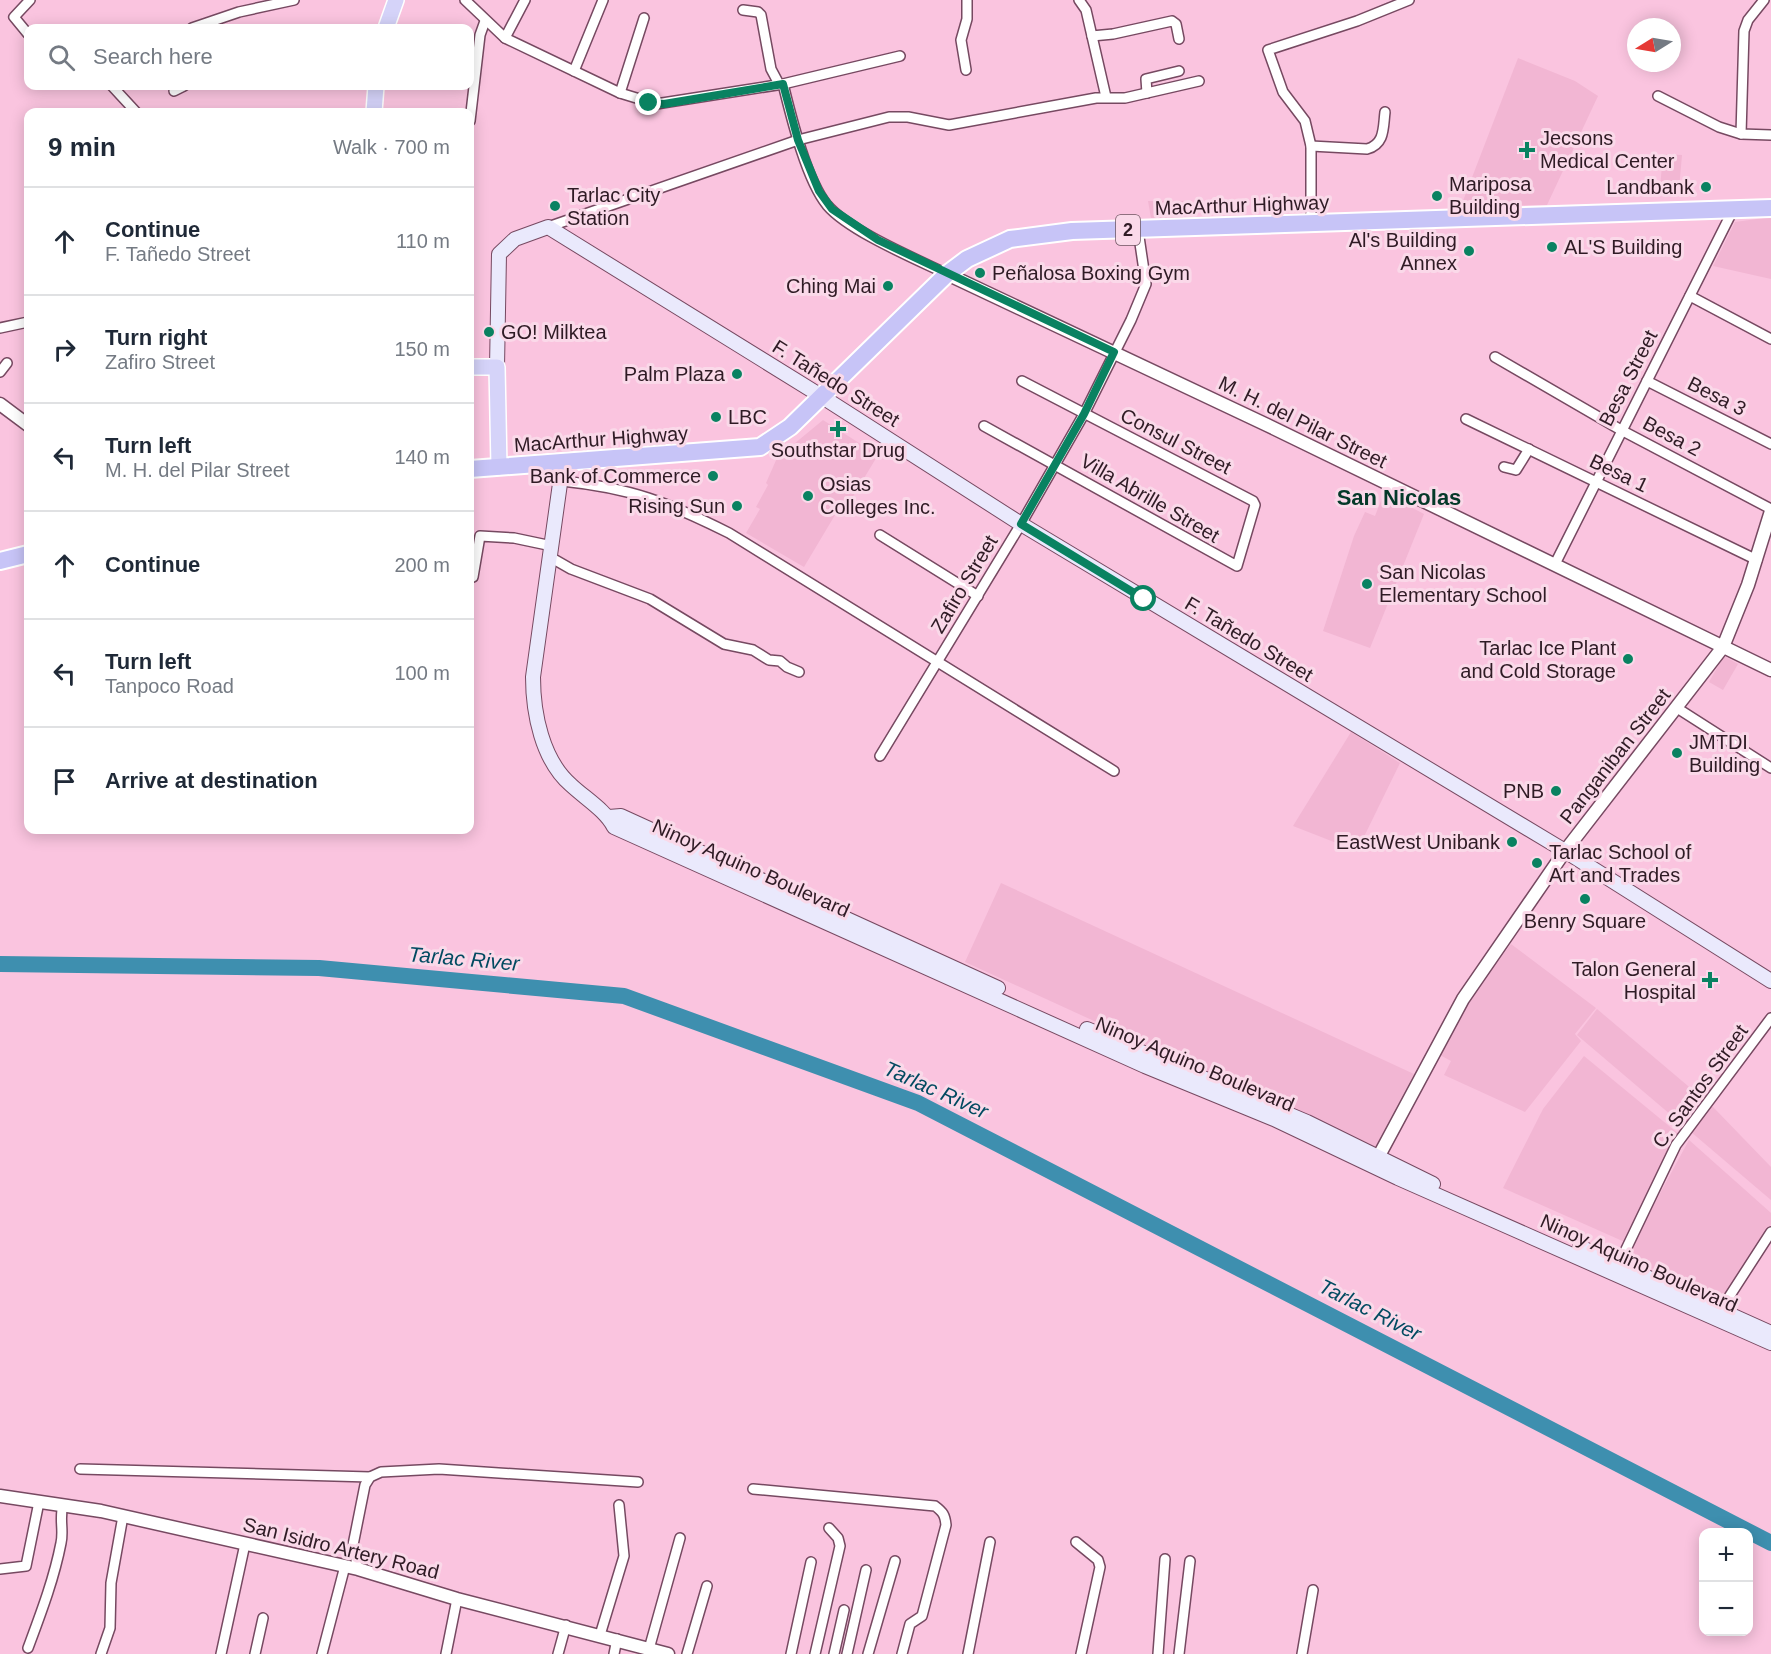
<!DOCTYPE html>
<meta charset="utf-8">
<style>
body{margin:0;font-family:Helvetica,sans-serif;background:#f6f6f7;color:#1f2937}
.controls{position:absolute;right:18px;bottom:18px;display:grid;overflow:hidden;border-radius:12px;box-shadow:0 3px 15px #0003}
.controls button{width:54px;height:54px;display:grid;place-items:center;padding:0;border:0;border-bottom:2px solid #e0e1e3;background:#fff;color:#1f2937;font:30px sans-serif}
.compass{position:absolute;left:1627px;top:18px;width:54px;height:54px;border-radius:50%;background:#fff;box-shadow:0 3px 15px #0003;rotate:259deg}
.stop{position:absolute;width:18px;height:18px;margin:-14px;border:4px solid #098261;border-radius:50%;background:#fff}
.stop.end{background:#098261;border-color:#fff;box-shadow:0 2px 6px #0008}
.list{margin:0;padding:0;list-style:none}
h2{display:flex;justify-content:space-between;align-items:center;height:78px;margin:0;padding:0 24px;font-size:26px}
h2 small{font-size:20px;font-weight:400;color:#747a83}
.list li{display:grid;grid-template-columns:39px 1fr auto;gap:18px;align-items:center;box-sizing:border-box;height:108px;padding:0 24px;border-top:2px solid #e0e1e3}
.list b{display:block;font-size:22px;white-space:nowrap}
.list p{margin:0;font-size:20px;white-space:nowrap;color:#747a83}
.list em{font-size:20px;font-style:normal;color:#747a83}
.icon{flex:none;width:33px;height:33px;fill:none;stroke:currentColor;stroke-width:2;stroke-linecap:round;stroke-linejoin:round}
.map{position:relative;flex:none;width:1771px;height:1654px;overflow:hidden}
.search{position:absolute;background:#fff;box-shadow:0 3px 15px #0003;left:24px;top:24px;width:450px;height:66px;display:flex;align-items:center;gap:15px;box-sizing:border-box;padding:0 21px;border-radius:12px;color:#747a83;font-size:22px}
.panel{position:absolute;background:#fff;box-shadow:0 3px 15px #0003;left:24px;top:108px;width:450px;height:726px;border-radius:12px}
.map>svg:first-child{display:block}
.built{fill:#f2b6d3}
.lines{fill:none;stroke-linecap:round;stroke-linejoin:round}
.river{stroke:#3e8faf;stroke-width:16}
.minor-casing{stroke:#764961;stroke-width:12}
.tertiary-casing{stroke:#764961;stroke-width:15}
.secondary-casing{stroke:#764961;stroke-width:16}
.primary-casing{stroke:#fff;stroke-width:18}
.trunk-casing{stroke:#fff;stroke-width:20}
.minor{stroke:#fff;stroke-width:9}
.tertiary{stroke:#fff;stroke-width:12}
.secondary{stroke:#eae9fc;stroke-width:14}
.primary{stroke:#d5d3f9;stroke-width:15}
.trunk{stroke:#c7c4f7;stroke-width:16}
.route{stroke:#098261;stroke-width:8}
.poi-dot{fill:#098261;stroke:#fad9e9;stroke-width:2}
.labels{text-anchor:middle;stroke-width:6;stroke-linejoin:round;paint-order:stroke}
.shield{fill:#fad9e9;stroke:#6c5460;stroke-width:1.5}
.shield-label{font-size:18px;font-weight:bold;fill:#2f1b25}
.poi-label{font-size:20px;fill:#2f1b25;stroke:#fad9e9;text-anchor:start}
.street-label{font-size:20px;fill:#2f1b25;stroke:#fad9e9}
.water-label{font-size:21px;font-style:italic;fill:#024a61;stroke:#fad9e9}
.quarter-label{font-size:22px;font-weight:bold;fill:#043929;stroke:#fad9e9}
</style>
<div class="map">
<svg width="1771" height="1654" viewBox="0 0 1771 1654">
<rect width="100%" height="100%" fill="#fac4df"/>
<g class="built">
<polygon points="1518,58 1575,81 1598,96 1547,205 1461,206"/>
<polygon points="1663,154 1682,155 1679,190 1660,188"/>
<polygon points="1148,201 1185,201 1189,217 1151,218"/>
<polygon points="1771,217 1771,279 1713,266 1735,222"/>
<polygon points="823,420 878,455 843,513 838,510 804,567 746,533 760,509 756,507 768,485 766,483 777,458"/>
<polygon points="1384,493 1424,514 1370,648 1323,631 1354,536 1365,512 1375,516"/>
<polygon points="1724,656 1738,664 1723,690 1709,682"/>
<polygon points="1351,732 1400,763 1357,851 1293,826"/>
<polygon points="1001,883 1414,1074 1374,1149 965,962"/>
<polygon points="1511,944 1596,1008 1575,1034 1581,1041 1525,1112 1444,1075 1451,1061 1440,1055 1476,989"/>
<polygon points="1597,1009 1714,1108 1771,1167 1771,1200 1577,1035"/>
<polygon points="1584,1056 1680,1135 1627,1243 1503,1188 1543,1109"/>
<polygon points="1689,1140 1771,1213 1771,1224 1762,1246 1721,1301 1626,1256"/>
</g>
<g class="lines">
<polyline class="river" points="0,964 319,968 624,996 918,1103 1771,1543"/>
<defs>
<g id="minor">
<polyline points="465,0 505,38 620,93 656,104 783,84 900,56"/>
<polyline points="1079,0 1086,10 1106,97"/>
<polyline points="743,10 758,12 761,15 771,69 779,84"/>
<polyline points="192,28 239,12 294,0"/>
<polyline points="28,34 14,17 30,0"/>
<polyline points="1092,36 1113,34 1172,21 1176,24 1179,39"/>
<polyline points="505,38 525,0"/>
<polyline points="966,70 961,40 967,19 967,0"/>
<polyline points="574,71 603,0"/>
<path d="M783 84C791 116 806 179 827 205 849 231 916 259 947 274"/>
<polyline points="112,86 136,112"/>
<polyline points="174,91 184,86"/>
<polyline points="620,93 644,18"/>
<polyline points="1147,93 1146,79 1179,71"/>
<polyline points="1658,96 1719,127 1741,134 1771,135"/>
<polyline points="470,121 480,35 485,21"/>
<polyline points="1741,134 1744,31 1748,20 1764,0"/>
<path d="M1311 146 1367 149C1385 144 1383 128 1385 112"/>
<polyline points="1311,224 1311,146 1305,121 1283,92 1268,50 1357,21 1409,0"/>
<polyline points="548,227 798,140 889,117 908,117 949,125 1096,98 1125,98 1199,81"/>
<polyline points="1690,296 1771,339"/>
<polyline points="0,328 28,322"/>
<polyline points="1495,357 1621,430 1771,509"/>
<polyline points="0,372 7,363"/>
<polyline points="1647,381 1771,444"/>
<polyline points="1466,419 1757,560"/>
<polyline points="984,426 1237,566 1255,505 1253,501 1022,381"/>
<polyline points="1504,467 1516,470 1529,449"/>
<path d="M562 481C631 488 667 502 729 533L1114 771"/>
<polyline points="880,535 978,596"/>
<polyline points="550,557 571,569 650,599 724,644 753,650 769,660 780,661 787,667 799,672"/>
<polyline points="1555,564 1733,210"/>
<polyline points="470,578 473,577 480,536 514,538 552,546"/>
<polyline points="1677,708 1771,768"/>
<polyline points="880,756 1021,524 1084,414 1131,320 1146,284 1138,230"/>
<polyline points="1617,1268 1676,1145 1771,1018"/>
<polyline points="1718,1314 1771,1232"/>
<polyline points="80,1469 370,1477"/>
<path d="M753 1489 935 1506C943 1512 945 1515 946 1525L922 1616 910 1624 902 1654"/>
<polyline points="1076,1542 1098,1560 1100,1567 1081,1654"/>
<polyline points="0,1569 26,1566 39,1502"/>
<polyline points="358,1569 353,1545 365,1485 370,1477 381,1472 439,1469 638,1482"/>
<polyline points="600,1635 624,1556 619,1505"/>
<path d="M28 1648C41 1613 54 1579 61 1543 64 1530 59 1519 63 1505"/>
<polyline points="649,1649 680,1538"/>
<polyline points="101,1654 110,1628 111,1583 123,1516"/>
<polyline points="221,1654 245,1544"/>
<polyline points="255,1654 263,1618"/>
<polyline points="322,1654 345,1566"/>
<polyline points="446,1654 457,1599"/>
<polyline points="558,1654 566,1625"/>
<polyline points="614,1654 617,1639"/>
<polyline points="687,1654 707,1586"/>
<polyline points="791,1654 811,1562"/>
<polyline points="815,1654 840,1546 838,1538 829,1528"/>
<polyline points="834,1654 844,1610"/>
<polyline points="847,1654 866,1570"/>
<polyline points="868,1654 895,1561"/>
<polyline points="968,1654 990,1542"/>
<polyline points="1158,1654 1165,1559"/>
<polyline points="1179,1654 1190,1561"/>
<polyline points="1302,1654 1313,1590"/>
</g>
<g id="tertiary">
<polyline points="947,274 1267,425 1771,670"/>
<polyline points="0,404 28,425"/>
<polyline points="1374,1165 1463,999 1565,851 1723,647 1748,585 1771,511"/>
<polyline points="0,1496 101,1511 358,1569 457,1599 668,1654"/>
</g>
<g id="secondary">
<polyline points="497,367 499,254 515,239 548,227 821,396 1021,524 1565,851 1771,981"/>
<path d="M563 462 533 677C533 713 542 760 571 785 586 799 605 810 614 827L1145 1066 1274 1119 1398 1178 1771 1343"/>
<polyline points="609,817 621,816 998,988"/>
<polyline points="1087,1029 1307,1122 1433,1184"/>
<polyline points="1580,1247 1771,1333"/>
</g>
<g id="primary">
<polyline points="386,28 396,0"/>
<polyline points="374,112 376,86"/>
<polyline points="470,367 497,367 499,467"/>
</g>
<g id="trunk">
<polyline points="470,469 760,447 790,427 947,274 967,259 1010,239 1072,231 1771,208"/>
<polyline points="0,561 28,554"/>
</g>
</defs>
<use href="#minor" class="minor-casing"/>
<use href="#tertiary" class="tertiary-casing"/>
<use href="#secondary" class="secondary-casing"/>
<use href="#primary" class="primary-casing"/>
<use href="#trunk" class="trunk-casing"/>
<use href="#minor" class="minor"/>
<use href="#tertiary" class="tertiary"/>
<use href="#secondary" class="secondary"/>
<use href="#primary" class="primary"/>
<use href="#trunk" class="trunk"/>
</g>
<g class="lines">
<polyline class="route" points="649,103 664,104 783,84 798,140 819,191 832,209 878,240 1114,352 1084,414 1021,524 1144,599"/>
</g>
<g class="poi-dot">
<path d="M1524 141h6v6h6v6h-6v6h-6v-6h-6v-6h6z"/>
<circle cx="1706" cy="187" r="6"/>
<circle cx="1437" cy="196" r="6"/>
<circle cx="555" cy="206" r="6"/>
<circle cx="1552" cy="247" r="6"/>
<circle cx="1469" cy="251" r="6"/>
<circle cx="980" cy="273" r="6"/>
<circle cx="888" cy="286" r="6"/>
<circle cx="489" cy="332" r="6"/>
<circle cx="737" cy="374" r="6"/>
<circle cx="716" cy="417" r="6"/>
<path d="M835 420h6v6h6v6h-6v6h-6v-6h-6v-6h6z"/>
<circle cx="713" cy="476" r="6"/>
<circle cx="808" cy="496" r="6"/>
<circle cx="737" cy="506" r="6"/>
<circle cx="1367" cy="584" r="6"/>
<circle cx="1628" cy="659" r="6"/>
<circle cx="1677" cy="753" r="6"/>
<circle cx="1556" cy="791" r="6"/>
<circle cx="1512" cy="842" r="6"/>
<circle cx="1537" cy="863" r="6"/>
<circle cx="1585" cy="899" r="6"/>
<path d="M1707 971h6v6h6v6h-6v6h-6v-6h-6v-6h6z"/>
</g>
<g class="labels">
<rect class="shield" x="1116" y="215" width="24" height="30" rx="4.5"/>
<g class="shield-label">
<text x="1128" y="236">2</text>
</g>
<g class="poi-label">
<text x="1540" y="145">Jecsons<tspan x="1540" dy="23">Medical Center</tspan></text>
<text x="1449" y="191">Mariposa<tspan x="1449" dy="23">Building</tspan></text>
<text x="1694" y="194" text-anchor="end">Landbank</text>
<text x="567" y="202">Tarlac City<tspan x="567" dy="23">Station</tspan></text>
<text x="1457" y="247" text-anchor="end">Al's Building<tspan x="1457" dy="23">Annex</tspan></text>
<text x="1564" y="254">AL'S Building</text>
<text x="992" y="280">Peñalosa Boxing Gym</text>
<text x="876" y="293" text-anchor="end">Ching Mai</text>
<text x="501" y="339">GO! Milktea</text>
<text x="725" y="381" text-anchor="end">Palm Plaza</text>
<text x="728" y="424">LBC</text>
<text x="838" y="457" text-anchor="middle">Southstar Drug</text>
<text x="701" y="483" text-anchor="end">Bank of Commerce</text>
<text x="820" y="491">Osias<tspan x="820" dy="23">Colleges Inc.</tspan></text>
<text x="725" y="513" text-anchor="end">Rising Sun</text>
<text x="1379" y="579">San Nicolas<tspan x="1379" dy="23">Elementary School</tspan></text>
<text x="1616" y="655" text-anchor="end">Tarlac Ice Plant<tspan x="1616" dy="23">and Cold Storage</tspan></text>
<text x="1689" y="749">JMTDI<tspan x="1689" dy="23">Building</tspan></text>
<text x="1544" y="798" text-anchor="end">PNB</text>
<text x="1500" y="849" text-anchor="end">EastWest Unibank</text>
<text x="1549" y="859">Tarlac School of<tspan x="1549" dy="23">Art and Trades</tspan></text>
<text x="1585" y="928" text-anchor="middle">Benry Square</text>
<text x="1696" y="976" text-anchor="end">Talon General<tspan x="1696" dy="23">Hospital</tspan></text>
</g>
<g class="street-label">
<text transform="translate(1242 205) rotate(-2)" y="7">MacArthur Highway</text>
<text transform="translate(1628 378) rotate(-63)" y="7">Besa Street</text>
<text transform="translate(836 383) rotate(32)" y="7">F. Tañedo Street</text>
<text transform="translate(1717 396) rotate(27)" y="7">Besa 3</text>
<text transform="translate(1303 422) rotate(26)" y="7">M. H. del Pilar Street</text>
<text transform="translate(1672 436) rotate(28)" y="7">Besa 2</text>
<text transform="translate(601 439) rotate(-4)" y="7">MacArthur Highway</text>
<text transform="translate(1176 441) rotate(27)" y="7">Consul Street</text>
<text transform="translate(1619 473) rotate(26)" y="7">Besa 1</text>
<text transform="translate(1150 498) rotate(30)" y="7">Villa Abrille Street</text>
<text transform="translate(964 584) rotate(-59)" y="7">Zafiro Street</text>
<text transform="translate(1249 639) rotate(31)" y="7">F. Tañedo Street</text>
<text transform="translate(1615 756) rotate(-52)" y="7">Panganiban Street</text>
<text transform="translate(751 868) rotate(24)" y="7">Ninoy Aquino Boulevard</text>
<text transform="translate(1195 1064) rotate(23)" y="7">Ninoy Aquino Boulevard</text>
<text transform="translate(1700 1086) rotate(-54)" y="7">C. Santos Street</text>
<text transform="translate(1639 1263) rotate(24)" y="7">Ninoy Aquino Boulevard</text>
<text transform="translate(341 1548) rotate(14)" y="7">San Isidro Artery Road</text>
</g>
<g class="water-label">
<text transform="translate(464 959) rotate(5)" y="7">Tarlac River</text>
<text transform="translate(936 1090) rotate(24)" y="7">Tarlac River</text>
<text transform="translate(1370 1310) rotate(27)" y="7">Tarlac River</text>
</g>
<g class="quarter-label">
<text x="1399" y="505">San Nicolas</text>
</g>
</g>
</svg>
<div class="controls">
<button>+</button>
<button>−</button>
</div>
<svg class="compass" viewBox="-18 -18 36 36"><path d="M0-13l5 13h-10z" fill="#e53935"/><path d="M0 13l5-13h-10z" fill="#747a83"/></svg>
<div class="stop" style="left:1144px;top:599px"></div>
<div class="stop end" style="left:649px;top:103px"></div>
<div class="search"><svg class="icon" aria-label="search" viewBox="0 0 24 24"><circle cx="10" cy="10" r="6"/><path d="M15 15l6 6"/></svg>Search here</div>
<section class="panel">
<h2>9 min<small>Walk · 700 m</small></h2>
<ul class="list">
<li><svg class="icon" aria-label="ahead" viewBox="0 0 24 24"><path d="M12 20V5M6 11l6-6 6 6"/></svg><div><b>Continue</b><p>F. Tañedo Street</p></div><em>110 m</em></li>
<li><svg class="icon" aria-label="right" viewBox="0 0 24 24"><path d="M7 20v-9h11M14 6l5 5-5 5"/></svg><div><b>Turn right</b><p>Zafiro Street</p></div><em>150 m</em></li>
<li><svg class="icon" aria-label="left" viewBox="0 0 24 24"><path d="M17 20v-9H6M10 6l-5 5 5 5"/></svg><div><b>Turn left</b><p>M. H. del Pilar Street</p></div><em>140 m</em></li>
<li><svg class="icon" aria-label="ahead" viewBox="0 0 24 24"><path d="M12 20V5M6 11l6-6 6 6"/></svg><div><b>Continue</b></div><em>200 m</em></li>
<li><svg class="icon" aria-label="left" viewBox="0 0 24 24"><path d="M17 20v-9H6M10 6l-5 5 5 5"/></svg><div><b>Turn left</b><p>Tanpoco Road</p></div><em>100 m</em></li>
<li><svg class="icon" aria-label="arrive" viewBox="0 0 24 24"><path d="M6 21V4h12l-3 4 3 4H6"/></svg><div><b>Arrive at destination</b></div></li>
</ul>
</section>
</div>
